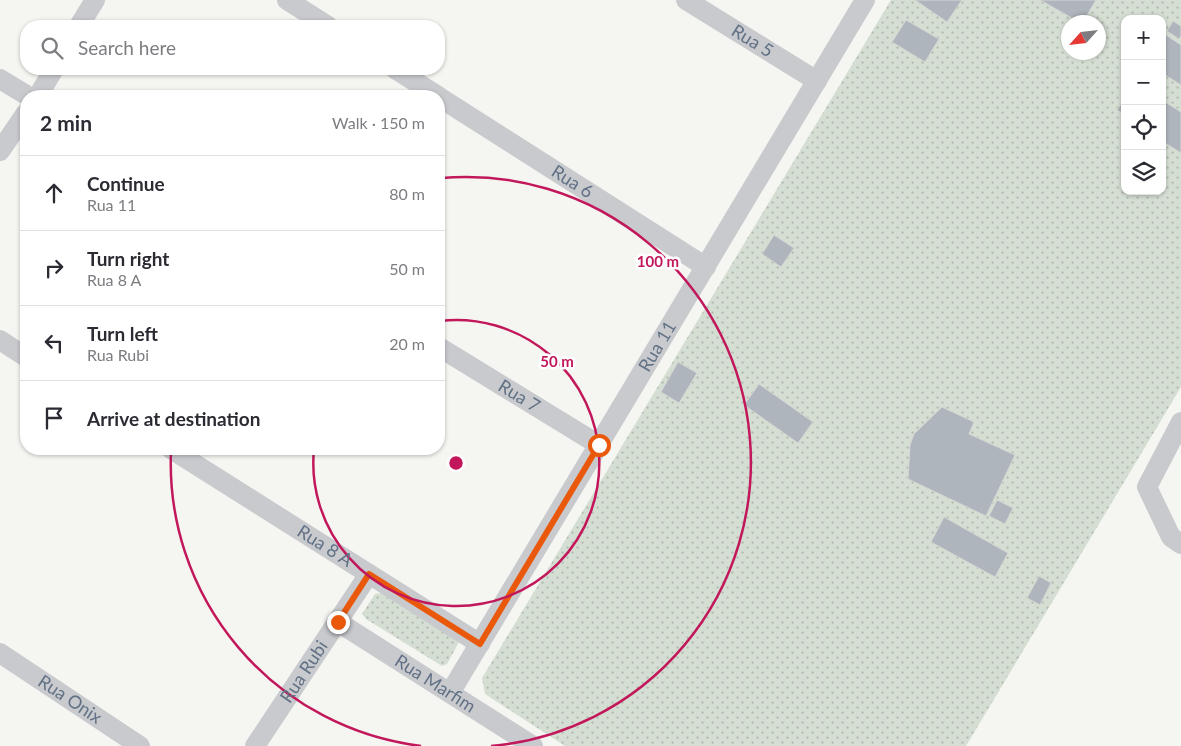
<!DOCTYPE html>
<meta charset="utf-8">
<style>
body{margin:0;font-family:Lato,sans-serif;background:#f7f7f7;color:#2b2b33}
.controls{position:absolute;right:15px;top:15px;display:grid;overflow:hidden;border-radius:10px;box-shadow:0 1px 4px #0004}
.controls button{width:45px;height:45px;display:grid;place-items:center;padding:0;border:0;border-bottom:1px solid #e1e1e2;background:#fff;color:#2b2b33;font:25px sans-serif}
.compass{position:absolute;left:1061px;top:15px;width:45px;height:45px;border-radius:50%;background:#fff;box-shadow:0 1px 4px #0004;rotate:243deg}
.stop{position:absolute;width:15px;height:15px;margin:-11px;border:4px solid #ea580c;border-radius:50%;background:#fff}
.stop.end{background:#ea580c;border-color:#fff;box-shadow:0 1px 5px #0008}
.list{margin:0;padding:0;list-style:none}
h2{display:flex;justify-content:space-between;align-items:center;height:65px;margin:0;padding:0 20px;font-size:21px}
h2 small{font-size:16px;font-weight:400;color:#7c7c81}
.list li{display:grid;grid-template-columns:32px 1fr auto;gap:15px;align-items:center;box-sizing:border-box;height:75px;padding:0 20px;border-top:1px solid #e1e1e2}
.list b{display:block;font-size:19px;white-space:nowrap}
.list p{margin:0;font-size:16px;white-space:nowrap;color:#7c7c81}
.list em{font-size:16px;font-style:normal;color:#7c7c81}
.icon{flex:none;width:28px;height:28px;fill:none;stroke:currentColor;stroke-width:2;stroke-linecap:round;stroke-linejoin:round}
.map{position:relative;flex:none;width:1181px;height:746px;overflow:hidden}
.search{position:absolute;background:#fff;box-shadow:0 1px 4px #0004;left:20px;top:20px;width:425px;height:55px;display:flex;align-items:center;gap:12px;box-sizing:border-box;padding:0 18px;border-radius:20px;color:#7c7c81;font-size:19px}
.panel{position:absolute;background:#fff;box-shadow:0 1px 4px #0004;left:20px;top:90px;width:425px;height:365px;border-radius:20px}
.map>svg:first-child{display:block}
.grass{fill:url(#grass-dots);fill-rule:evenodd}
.building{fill:#afb5bc;stroke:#d6d7d4}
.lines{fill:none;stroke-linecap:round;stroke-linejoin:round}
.minor{stroke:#c8cace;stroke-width:20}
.route{stroke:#ea580c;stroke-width:6}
.ring{fill:none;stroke:#c2185b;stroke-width:2.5}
.labels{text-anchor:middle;stroke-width:5;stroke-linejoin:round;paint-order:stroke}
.street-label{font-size:18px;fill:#627185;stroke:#fff}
.centre{fill:#c2185b;stroke:#fff;stroke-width:2.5}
.ring-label{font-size:15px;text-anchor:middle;font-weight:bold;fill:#c2185b;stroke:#fff;stroke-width:5;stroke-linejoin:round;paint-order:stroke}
</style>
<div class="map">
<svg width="1181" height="746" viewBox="0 0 1181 746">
<defs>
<pattern id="grass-dots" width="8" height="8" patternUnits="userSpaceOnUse" patternTransform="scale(1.25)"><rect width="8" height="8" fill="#d5ded2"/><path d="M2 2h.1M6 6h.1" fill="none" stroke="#b0b8b0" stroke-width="1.8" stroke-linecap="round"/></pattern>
</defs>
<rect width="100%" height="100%" fill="#f5f6f1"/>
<g class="grass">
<path d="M891 0H1181V387L966 746H565L485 694 482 678ZM1125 19H1162V191H1125ZM1068 22H1098V52H1068Z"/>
<polygon points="381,593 459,642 447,664 442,666 366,619 362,614 375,594"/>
</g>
<g class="building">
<polygon points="915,0 962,0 947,22"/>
<polygon points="1040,0 1096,0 1083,22 1079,22"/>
<polygon points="906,20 939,39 925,62 892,42"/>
<polygon points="1173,21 1181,26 1181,36 1179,39 1167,31"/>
<polygon points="1163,33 1181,45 1181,85 1162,73"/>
<polygon points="1125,99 1125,115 1117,110"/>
<polygon points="1162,100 1181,112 1181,153 1162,141"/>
<polygon points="774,235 794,248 781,267 762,254"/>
<polygon points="678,362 697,373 679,403 661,392"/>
<polygon points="759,384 813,422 798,443 744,405"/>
<polygon points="942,407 974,422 969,434 1015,455 986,516 908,479 910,445 914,434"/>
<polygon points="997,500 1013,508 1005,524 989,516"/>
<polygon points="944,517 1008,553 995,577 931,542"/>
<polygon points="1039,576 1051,583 1040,605 1027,598"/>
</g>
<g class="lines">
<g class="minor">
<polyline points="287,0 328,26"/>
<path id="s1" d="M686 0 817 81"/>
<polyline points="79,26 95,0"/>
<polyline points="395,69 438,96"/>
<polyline points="0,79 28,96"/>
<polyline points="38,96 54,69"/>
<path id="s2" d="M439 97 706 267"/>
<polyline points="0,151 26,113"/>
<polyline points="0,340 26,357"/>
<path id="s3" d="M439 347 599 445"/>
<polyline points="1181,422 1147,487 1171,537 1181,544"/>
<path id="s4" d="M171 449 480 644"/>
<path id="s5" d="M338 622 533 746"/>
<path id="s6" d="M0 653 140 746"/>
<path id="s7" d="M450 693 865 0"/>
<path id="s8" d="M255 746 369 574"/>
</g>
</g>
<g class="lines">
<polyline class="route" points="338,622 369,574 480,644 599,445"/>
</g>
<g class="ring">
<path d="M440 321A143 143 0 1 1 314 449"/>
<path d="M421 746A285 285 0 0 1 171 451M441 178A285 285 0 0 1 491 746"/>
</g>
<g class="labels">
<g class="street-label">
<text dy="6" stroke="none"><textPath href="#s1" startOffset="78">Rua 5</textPath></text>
<text dy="6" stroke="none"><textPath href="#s2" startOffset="158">Rua 6</textPath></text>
<text dy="6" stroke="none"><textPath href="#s7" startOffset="404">Rua 11</textPath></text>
<text dy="6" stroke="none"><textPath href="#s3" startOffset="94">Rua 7</textPath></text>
<text dy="6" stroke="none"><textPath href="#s4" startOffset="182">Rua 8 A</textPath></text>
<text dy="6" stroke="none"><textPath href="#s8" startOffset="89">Rua Rubi</textPath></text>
<text dy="6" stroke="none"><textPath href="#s5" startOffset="115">Rua Marfim</textPath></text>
<text dy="6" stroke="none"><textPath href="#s6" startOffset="84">Rua Onix</textPath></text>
</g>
</g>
<circle cx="456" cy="463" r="8" class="centre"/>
<g class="ring-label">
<text x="658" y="267">100 m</text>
<text x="557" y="367">50 m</text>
</g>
</svg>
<div class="controls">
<button>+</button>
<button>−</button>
<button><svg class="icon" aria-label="locate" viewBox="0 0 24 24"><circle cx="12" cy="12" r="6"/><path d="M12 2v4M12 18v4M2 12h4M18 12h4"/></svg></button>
<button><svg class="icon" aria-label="layers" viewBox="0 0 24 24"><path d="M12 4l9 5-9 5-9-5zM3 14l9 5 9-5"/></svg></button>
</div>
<svg class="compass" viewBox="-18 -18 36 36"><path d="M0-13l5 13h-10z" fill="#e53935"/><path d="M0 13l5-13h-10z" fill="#7c7c81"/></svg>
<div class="stop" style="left:599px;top:445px"></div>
<div class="stop end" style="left:338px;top:622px"></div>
<div class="search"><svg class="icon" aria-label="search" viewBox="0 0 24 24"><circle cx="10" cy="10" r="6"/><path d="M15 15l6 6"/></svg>Search here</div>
<section class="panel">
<h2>2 min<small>Walk · 150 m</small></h2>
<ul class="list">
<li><svg class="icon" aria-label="ahead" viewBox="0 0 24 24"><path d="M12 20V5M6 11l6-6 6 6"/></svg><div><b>Continue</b><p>Rua 11</p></div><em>80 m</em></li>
<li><svg class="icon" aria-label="right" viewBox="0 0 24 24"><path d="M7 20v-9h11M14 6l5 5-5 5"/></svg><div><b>Turn right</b><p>Rua 8 A</p></div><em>50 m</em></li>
<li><svg class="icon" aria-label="left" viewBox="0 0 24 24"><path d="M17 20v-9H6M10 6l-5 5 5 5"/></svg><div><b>Turn left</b><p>Rua Rubi</p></div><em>20 m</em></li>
<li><svg class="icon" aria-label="arrive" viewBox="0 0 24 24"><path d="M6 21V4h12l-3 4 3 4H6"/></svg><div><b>Arrive at destination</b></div></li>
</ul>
</section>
</div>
